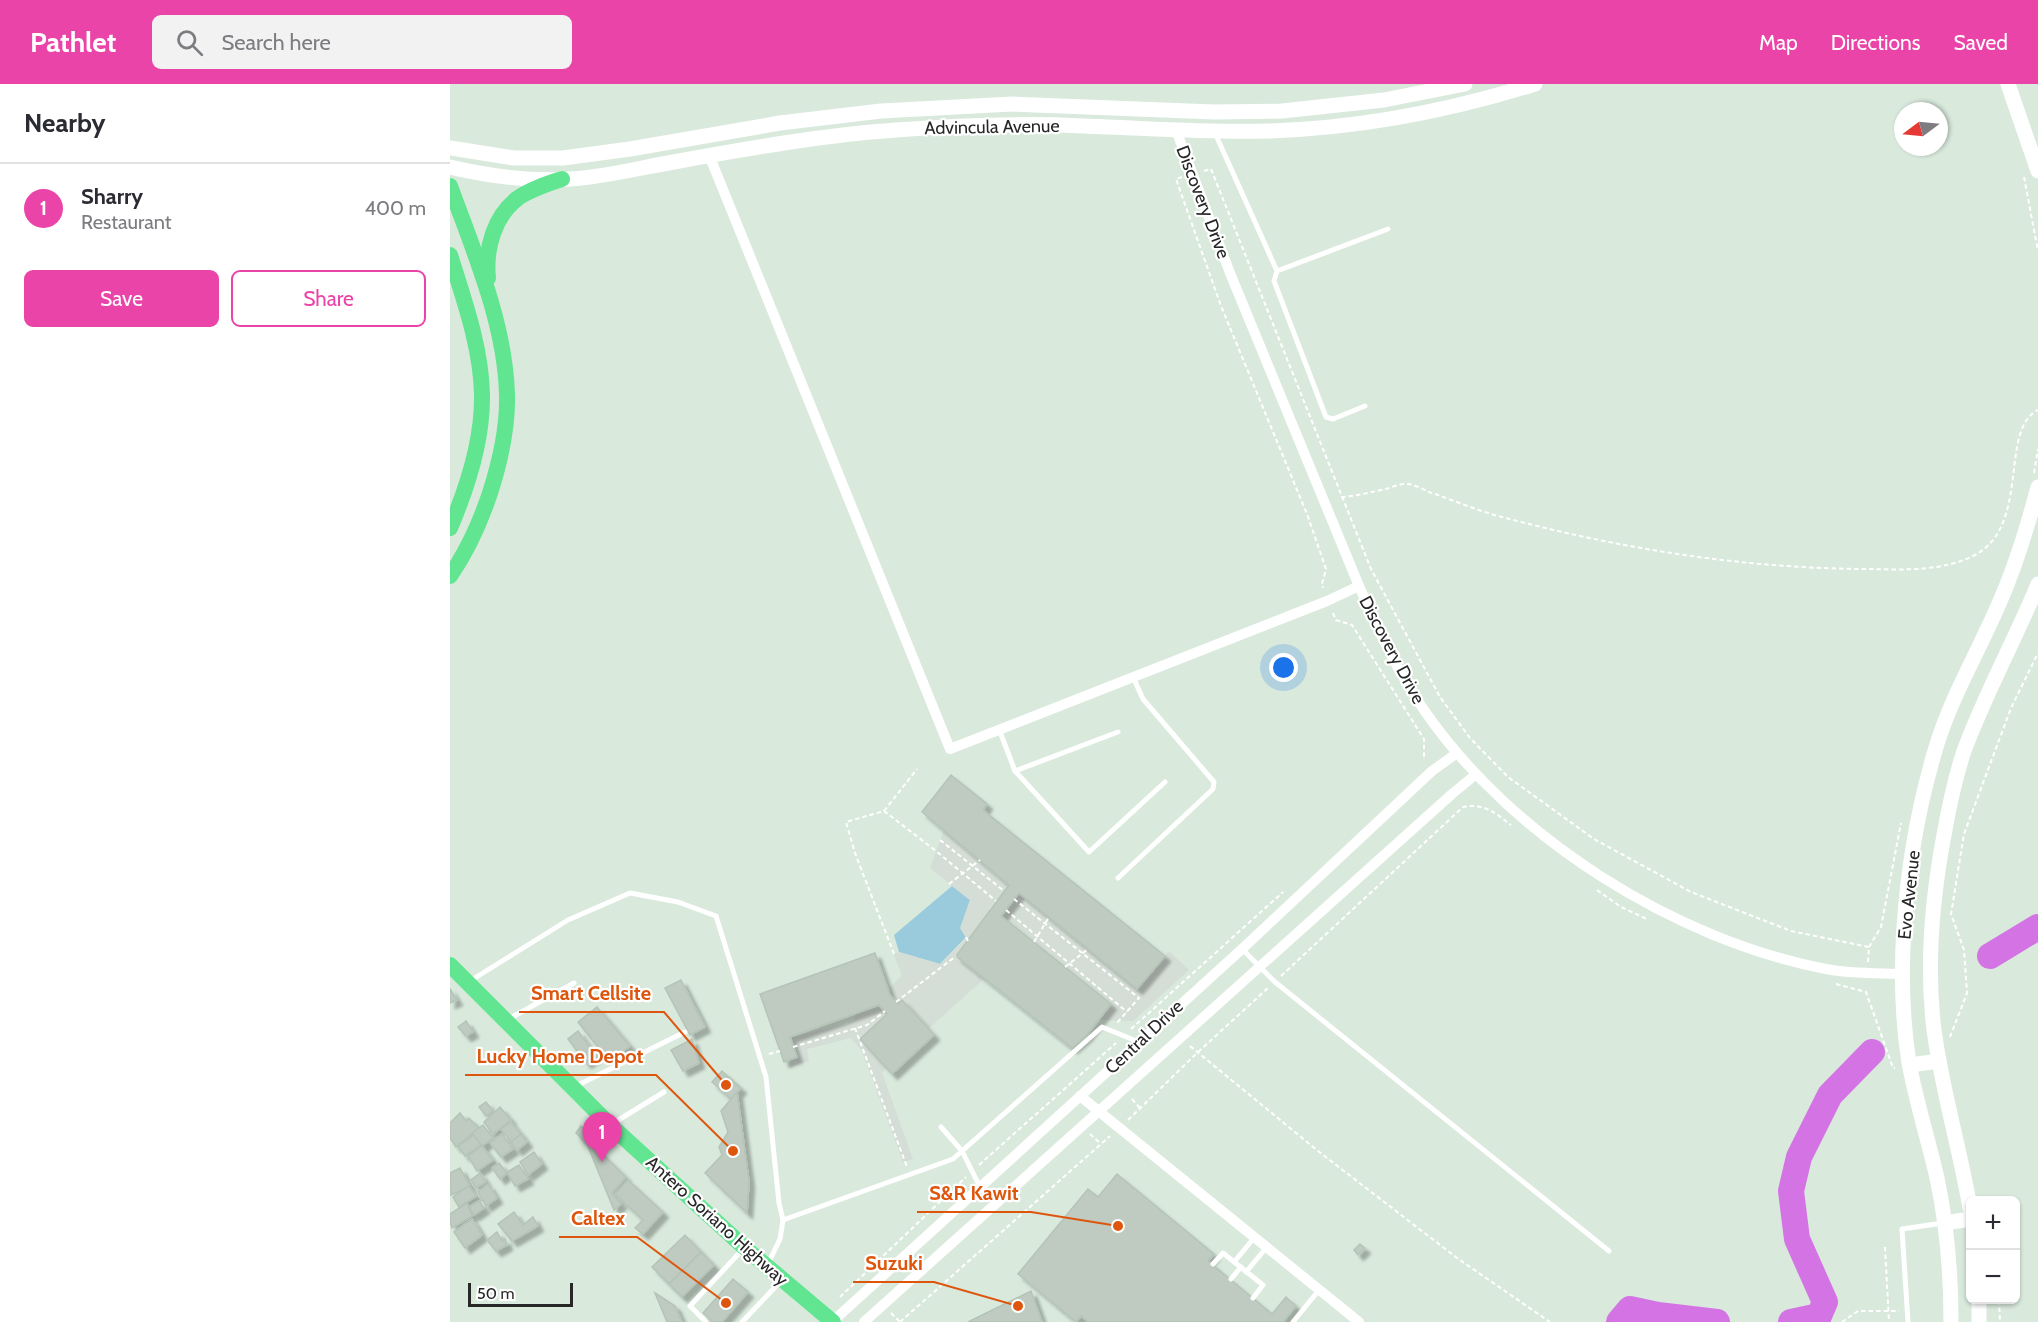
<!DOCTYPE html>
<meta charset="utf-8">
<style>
body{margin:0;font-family:Cabin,sans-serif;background:#f2f2f3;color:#2b2b33}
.controls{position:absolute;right:18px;bottom:18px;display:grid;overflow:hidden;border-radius:9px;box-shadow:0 2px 4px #0004}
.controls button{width:54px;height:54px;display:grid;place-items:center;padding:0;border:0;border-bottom:2px solid #e1e1e2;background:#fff;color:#2b2b33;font:30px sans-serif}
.compass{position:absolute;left:1444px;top:18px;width:54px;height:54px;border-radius:50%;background:#fff;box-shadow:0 2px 4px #0004;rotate:254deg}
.scale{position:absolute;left:18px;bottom:15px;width:105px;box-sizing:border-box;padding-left:6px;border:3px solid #272727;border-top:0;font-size:16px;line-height:21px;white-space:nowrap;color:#272727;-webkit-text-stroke:4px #fff;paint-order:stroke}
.you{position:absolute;left:834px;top:584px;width:21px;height:21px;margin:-15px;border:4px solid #fff;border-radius:50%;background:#1a73e8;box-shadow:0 0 0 9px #1a73e833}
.badge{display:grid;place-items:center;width:39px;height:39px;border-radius:50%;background:#eb44a8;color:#fff;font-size:20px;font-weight:700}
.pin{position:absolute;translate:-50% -50px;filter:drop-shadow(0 2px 3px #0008)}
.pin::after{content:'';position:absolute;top:32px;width:21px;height:18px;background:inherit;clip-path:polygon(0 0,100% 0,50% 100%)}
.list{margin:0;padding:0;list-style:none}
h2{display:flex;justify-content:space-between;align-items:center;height:78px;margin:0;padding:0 24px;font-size:26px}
h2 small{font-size:20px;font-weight:400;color:#7c7c81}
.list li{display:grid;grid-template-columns:39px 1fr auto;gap:18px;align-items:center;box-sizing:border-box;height:90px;padding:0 24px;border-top:2px solid #e1e1e2}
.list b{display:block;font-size:22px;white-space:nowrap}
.list p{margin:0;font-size:20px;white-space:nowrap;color:#7c7c81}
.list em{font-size:20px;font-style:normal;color:#7c7c81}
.actions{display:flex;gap:12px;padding:18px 24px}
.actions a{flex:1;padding:14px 0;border:2px solid #eb44a8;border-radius:9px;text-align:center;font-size:21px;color:#eb44a8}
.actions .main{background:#eb44a8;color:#fff}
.icon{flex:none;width:33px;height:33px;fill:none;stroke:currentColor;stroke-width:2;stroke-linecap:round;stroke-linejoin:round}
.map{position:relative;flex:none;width:1588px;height:1238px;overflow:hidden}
header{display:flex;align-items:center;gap:36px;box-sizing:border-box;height:84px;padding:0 30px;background:#eb44a8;color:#fff}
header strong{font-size:28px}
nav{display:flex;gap:33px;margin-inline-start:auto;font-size:21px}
.search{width:420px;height:54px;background:#f2f2f3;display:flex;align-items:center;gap:15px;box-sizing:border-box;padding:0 21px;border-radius:9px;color:#7c7c81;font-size:22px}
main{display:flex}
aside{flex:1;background:#fff}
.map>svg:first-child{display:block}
.green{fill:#99cbdc}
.plaza{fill:#d4ddd6}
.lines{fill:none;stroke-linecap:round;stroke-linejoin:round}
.river{stroke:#d473e4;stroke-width:26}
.building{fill:#bfcbc1;stroke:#b4c4b7;stroke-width:1.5;filter:url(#shadow)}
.path{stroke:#fff;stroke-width:2;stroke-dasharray:4.5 3;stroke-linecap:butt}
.lane{stroke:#fff;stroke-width:5}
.street{stroke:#fff;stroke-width:10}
.secondary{stroke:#fff;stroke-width:15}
.primary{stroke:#62e591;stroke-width:16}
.labels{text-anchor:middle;stroke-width:4.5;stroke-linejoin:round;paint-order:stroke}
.street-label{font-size:18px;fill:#272727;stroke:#fff}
.leader{fill:none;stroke:#de560d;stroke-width:2}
.callout-dot{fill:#de560d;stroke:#fff;stroke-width:2}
.callout-label{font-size:20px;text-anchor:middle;font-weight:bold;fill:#de560d;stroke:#fff;stroke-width:4.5;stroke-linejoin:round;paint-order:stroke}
</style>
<header>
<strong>Pathlet</strong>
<div class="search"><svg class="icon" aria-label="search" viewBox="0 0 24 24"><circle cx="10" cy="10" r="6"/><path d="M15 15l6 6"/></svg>Search here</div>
<nav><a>Map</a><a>Directions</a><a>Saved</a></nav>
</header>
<main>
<aside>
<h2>Nearby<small></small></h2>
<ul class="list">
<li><span class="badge">1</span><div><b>Sharry</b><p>Restaurant</p></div><em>400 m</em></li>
</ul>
<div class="actions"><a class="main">Save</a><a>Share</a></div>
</aside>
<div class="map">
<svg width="1588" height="1238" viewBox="0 0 1588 1238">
<defs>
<filter id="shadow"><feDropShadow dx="5.5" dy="5.5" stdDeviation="1.5" flood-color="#0004"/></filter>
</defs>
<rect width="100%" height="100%" fill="#d9e9dc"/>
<polygon class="green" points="502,802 520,816 511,843 516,853 490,880 449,868 444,851"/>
<g class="plaza">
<polygon points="494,746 559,801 539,825 542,827 535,894 478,945 452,917 448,920 440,911 438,905 452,892 444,870 449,868 490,880 516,854 510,844 520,816 480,784"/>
<polygon points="569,809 687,905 719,867 739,886 683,937 648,936 661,920 551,832"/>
<polygon points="429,921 437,930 410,955 436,984 432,989 463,1075 453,1078 412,967 401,954 357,965 359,977 338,984 342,975 347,973 340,953 397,940 404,936 405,929"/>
</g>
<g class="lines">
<g class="river">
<polyline points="1540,872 1588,843"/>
<polyline points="1169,1238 1180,1225 1208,1231 1267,1238"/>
<polyline points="1341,1238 1369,1232 1375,1218 1347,1155 1341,1107 1349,1073 1380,1011 1422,968"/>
</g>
</g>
<g class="building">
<polygon points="501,691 537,720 533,726 715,872 687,905 569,809 551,832 661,920 636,952 622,964 506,872 559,801 472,728"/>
<polygon points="425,869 440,911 448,920 452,916 484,951 442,990 410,955 437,930 429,921 340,953 347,973 334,978 310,910"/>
<polygon points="231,896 255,943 240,951 215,904"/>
<polygon points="0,905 7,916 0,919"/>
<polygon points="147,923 180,962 160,978 128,938"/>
<polygon points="16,937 23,948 16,952 8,943"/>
<polygon points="128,947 146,972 136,979 118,955"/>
<polygon points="242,955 249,979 233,987 221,966"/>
<polygon points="272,987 291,1004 281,1015 262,998"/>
<polygon points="287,1008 299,1098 297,1129 255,1089 272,1071 269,1063 278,1048 271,1027"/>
<polygon points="36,1018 43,1027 36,1032 29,1023"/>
<polygon points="50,1023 61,1036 43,1050 34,1038"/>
<polygon points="10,1029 16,1037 19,1034 29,1044 6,1063 0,1054 0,1039"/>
<polygon points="61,1038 71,1050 61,1058 51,1045"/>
<polygon points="33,1041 43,1054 32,1062 22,1049"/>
<polygon points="131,1042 145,1057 145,1063 176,1093 162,1109 171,1120 164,1126 137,1060 126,1049"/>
<polygon points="52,1050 63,1065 51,1073 40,1059"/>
<polygon points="71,1050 77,1058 67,1066 61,1058"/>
<polygon points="24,1051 31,1061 15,1072 8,1062"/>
<polygon points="32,1062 43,1076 27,1087 18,1072"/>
<polygon points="84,1068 92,1080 78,1091 70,1078"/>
<polygon points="49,1079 57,1089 50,1095 42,1084"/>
<polygon points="69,1081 78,1095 65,1102 57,1088"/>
<polygon points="10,1084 20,1102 1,1111 0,1089"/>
<polygon points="30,1089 36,1098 26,1104 21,1096"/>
<polygon points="667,1090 764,1170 758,1177 822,1230 836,1213 846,1222 833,1238 639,1238 631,1232 626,1238 568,1190 638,1105 648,1113"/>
<polygon points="178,1096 213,1128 193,1150 185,1144 193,1136 165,1110"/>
<polygon points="38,1100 47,1114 36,1122 28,1108"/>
<polygon points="19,1102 26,1112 9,1123 3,1113"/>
<polygon points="29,1117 34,1124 24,1131 19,1123"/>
<polygon points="17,1119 22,1132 2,1144 0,1138 0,1130"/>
<polygon points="64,1128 73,1141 83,1133 88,1142 62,1157 48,1140"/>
<polygon points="22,1135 32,1151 15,1164 4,1148"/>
<polygon points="47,1148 52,1157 55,1155 57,1161 46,1167 37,1156"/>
<polygon points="235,1151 251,1168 219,1200 202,1183"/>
<polygon points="910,1160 915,1164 908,1171 904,1166"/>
<polygon points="251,1168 264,1181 232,1213 219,1200"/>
<polygon points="283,1195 298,1208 272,1238 263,1238 253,1229"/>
<polygon points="581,1207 592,1238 518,1238"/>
<polygon points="205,1209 225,1222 232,1238 217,1238"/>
</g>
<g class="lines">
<g class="path">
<polyline points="754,87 761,85 921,485 990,613 1020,654 1058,693 1144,755 1241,808 1341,847 1419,863"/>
<polyline points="732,93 726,95 771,222 857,430 876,485 872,500 873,504"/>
<polyline points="1574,93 1588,167"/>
<polyline points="1584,389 1588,365"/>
<path d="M891 413C907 412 921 408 936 405 943 403 951 399 958 400 965 401 973 405 979 408 1003 416 1028 427 1052 433 1171 465 1297 485 1420 485 1453 486 1493 487 1523 472 1582 443 1548 346 1588 326"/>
<polyline points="883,529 886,536 902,541 974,655 974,676"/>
<polyline points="434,727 467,685"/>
<polyline points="490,756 554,807"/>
<polyline points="499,800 530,776"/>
<polyline points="1147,806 1171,823 1199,836"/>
<polyline points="564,815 689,914 666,940"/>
<polyline points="556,826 677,928"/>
<polyline points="516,853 518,857"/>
<polyline points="584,858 599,833"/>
<polyline points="444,870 405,769 396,738 434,727 486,767 546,817"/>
<polyline points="1418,878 1419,863 1431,843 1451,739"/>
<polyline points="615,883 638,865"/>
<path d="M831 892 1013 723C1035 719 1045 729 1061 741"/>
<polyline points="1386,900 1416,908 1443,984 1445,984"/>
<polyline points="446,918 506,872"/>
<polyline points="405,944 457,1083"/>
<polyline points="681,945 833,808"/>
<polyline points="1500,953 1517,909 1514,866 1501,830 1514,750 1561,624 1588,569"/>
<polyline points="740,962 868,1067 1007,1174 1100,1238"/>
<polyline points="343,963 417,941 435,927"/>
<polyline points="319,970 330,967"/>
<polyline points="682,1015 690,1024"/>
<polyline points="678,1036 747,969 818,904"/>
<polyline points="640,1050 651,1060"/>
<polyline points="529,1081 666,959"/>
<polyline points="1435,1163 1439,1238"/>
<polyline points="390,1213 516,1093"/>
<polyline points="1549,1216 1550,1238"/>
<polyline points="441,1229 450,1238"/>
<polyline points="450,1238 660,1052"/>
<polyline points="1392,1238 1408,1227 1449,1227"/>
</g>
<g class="lane">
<polyline points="765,49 827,187"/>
<polyline points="915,322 883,335 876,333 824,197 827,187 938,145"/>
<polyline points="549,645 565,687 639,768 715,698"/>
<polyline points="565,687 668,648"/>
<polyline points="668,794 763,705 764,698 693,615 683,593"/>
<polyline points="792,865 825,898 1159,1167"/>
<polyline points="20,897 118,836 180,809 228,818 266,832 316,993 329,1119 333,1136 503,1075 652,943 689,958"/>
<polyline points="57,936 124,899"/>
<polyline points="126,1002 235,948"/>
<polyline points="162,1040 214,1008"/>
<polyline points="491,1043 512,1067 530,1103"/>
<polyline points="784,1178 804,1154"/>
<polyline points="318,1180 330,1155 333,1136"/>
<polyline points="763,1180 773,1169 813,1201 803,1214"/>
<polyline points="796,1188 816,1164"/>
<polyline points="781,1195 791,1183"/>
<polyline points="256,1238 240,1222 293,1165"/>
<polyline points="292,1238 330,1198"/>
<polyline points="843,1238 869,1206"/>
<polyline points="1458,1238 1452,1145 1493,1139"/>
</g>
<g class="street">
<path d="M726 46 780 189 909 502C928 545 947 588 974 626 1062 754 1225 856 1376 885 1401 890 1428 889 1453 890"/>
<polyline points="259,71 500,665 877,517 909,502"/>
<polyline points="630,1012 909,1238"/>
<polyline points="382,1238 792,865 982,687 1007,669"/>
<polyline points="414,1238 1002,710 1025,691"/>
</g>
<g class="secondary">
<polyline points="1558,0 1588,87"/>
<polyline points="0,64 64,74 113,74 180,65 330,39 431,27 562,20 764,28 832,27 934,16 1015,0"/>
<path d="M0 83C39 92 80 98 120 95 156 93 193 83 229 77 301 64 373 51 446 46 509 41 571 39 633 42 696 44 758 49 820 47 910 44 999 27 1085 0"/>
<polyline points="1460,981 1489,977"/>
<path d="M1520 1124C1510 1065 1492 1006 1484 946 1476 881 1482 815 1494 751 1499 723 1505 694 1514 667 1535 610 1565 556 1588 500"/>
<polyline points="1495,1139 1520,1135"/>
<polyline points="1529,1216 1529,1238"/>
<path d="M1501 1238C1501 1190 1497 1141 1487 1094 1478 1055 1466 1017 1459 979 1452 934 1451 888 1454 843 1458 782 1469 719 1487 660 1503 609 1531 563 1551 515 1567 478 1578 441 1588 403"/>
</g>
<g class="primary">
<path d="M0 102C24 168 55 239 57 310 58 343 50 378 40 409 30 439 18 466 0 492"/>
<path d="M0 171C14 216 31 263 32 310 33 356 18 402 0 444"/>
<path d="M38 194C35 165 44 132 68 114 81 105 97 100 112 95"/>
<polyline points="0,881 160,1041 294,1163 383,1238"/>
</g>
</g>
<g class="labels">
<g class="street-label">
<text transform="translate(542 43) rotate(-1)" y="6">Advincula Avenue</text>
<text transform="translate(753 118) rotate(69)" y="6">Discovery Drive</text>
<text transform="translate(942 566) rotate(62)" y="6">Discovery Drive</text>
<text transform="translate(1459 811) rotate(-84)" y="6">Evo Avenue</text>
<text transform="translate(694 953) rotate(-43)" y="6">Central Drive</text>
<text transform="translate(267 1137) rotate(42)" y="6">Antero Soriano Highway</text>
</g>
</g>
<path class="leader" d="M276 1001L214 928H69M283 1067L206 991H15M668 1142L581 1128H467M276 1219L187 1153H109M568 1222L484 1198H403"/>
<g class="callout-dot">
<circle cx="276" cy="1001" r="6"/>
<circle cx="283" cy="1067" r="6"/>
<circle cx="668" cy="1142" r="6"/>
<circle cx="276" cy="1219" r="6"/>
<circle cx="568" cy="1222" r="6"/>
</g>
<g class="callout-label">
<text x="141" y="916">Smart Cellsite</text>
<text x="110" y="979">Lucky Home Depot</text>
<text x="524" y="1116">S&amp;R Kawit</text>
<text x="148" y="1141">Caltex</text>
<text x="444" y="1186">Suzuki</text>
</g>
</svg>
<div class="controls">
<button>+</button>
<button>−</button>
</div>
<svg class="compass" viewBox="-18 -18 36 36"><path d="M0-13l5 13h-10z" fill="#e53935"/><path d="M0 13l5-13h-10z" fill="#7c7c81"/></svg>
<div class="scale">50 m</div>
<div class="you"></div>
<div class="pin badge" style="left:152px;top:1078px">1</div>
</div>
</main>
